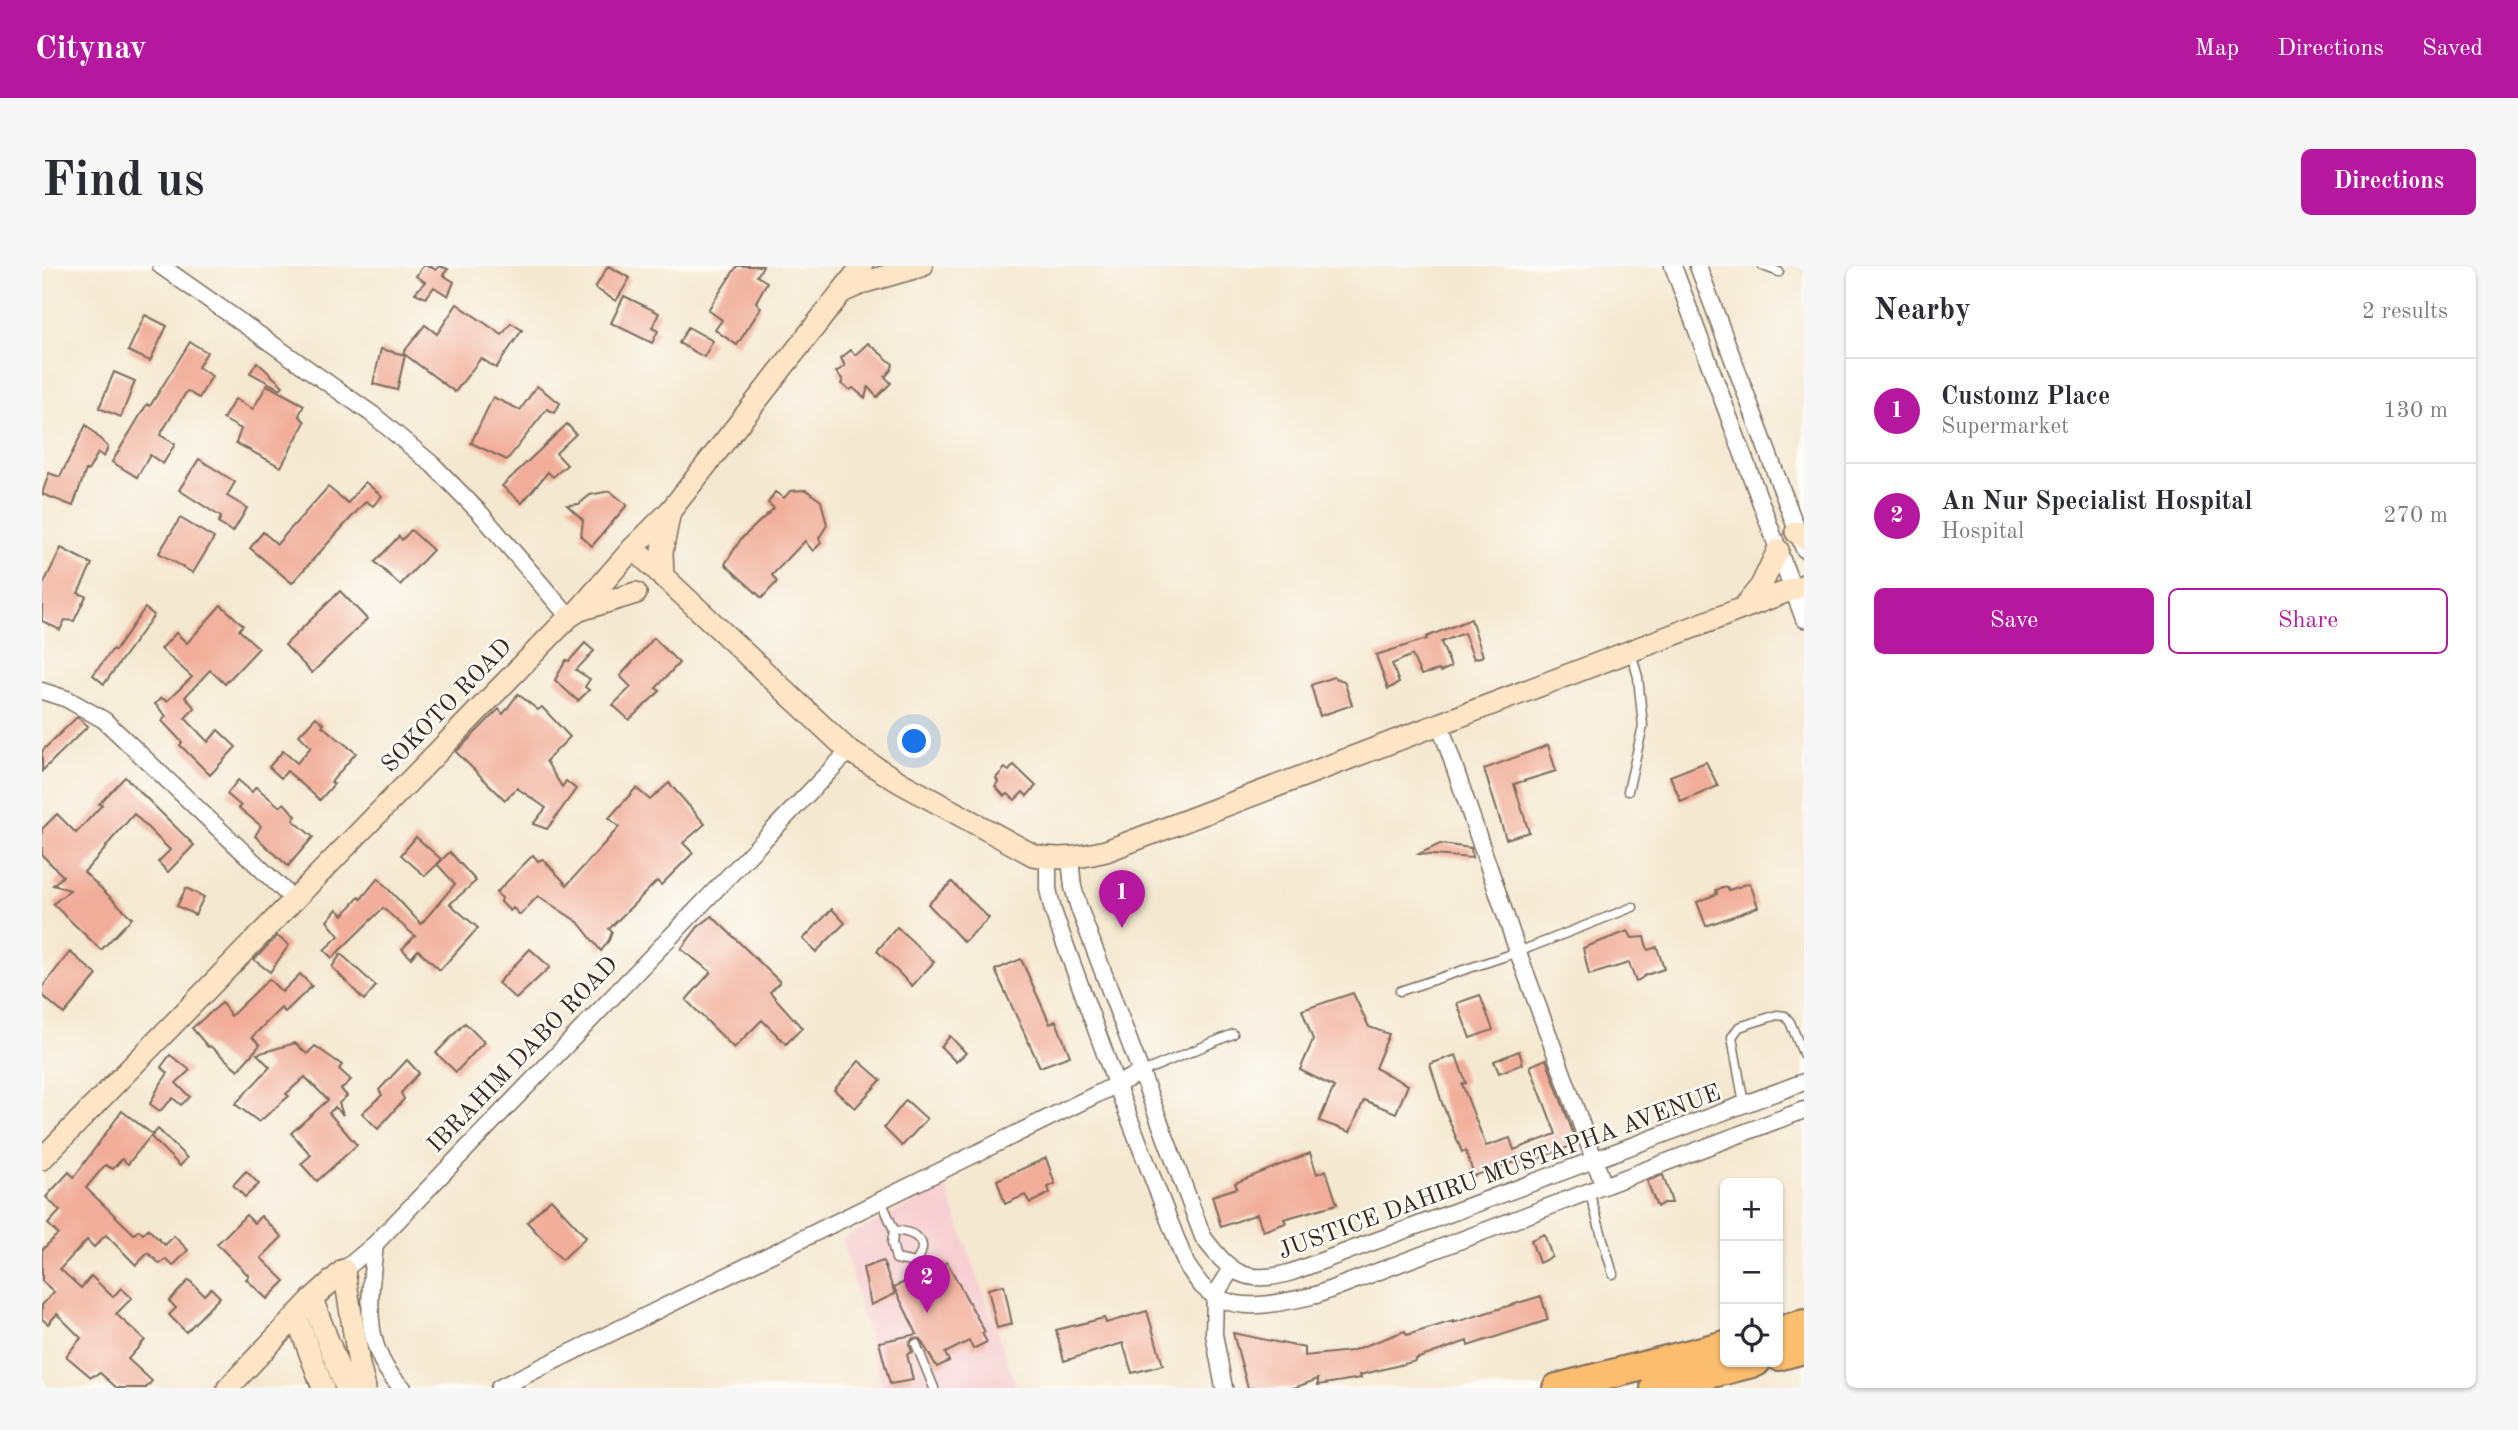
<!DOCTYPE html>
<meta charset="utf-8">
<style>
body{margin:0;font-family:"Old Standard TT",serif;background:#f7f7f7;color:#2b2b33}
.controls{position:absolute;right:21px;bottom:21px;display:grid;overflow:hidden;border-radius:10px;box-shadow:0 2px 5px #0004}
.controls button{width:63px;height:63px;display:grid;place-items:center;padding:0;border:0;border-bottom:2px solid #e1e1e2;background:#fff;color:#2b2b33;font:35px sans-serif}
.you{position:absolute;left:873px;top:476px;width:24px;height:24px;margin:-18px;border:5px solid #fff;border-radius:50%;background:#1a73e8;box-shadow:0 0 0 10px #1a73e833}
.badge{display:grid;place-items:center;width:46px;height:46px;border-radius:50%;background:#b5179e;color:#fff;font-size:23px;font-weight:700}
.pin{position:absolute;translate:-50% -58px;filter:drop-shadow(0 2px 4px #0008)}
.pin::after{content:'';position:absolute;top:37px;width:24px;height:21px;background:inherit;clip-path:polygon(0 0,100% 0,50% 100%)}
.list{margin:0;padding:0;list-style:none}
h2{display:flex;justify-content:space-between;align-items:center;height:91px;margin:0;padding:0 28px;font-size:30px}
h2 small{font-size:23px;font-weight:400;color:#7c7c81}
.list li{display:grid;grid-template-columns:46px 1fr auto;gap:21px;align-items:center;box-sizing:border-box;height:105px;padding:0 28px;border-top:2px solid #e1e1e2}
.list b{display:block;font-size:26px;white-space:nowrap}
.list p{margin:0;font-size:23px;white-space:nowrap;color:#7c7c81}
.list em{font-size:23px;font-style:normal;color:#7c7c81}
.actions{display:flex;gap:14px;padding:21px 28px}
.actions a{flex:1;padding:16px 0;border:2px solid #b5179e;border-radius:10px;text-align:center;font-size:24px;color:#b5179e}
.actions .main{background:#b5179e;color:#fff}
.icon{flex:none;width:38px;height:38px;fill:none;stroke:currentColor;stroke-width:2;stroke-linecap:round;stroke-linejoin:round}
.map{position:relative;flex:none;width:1762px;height:1122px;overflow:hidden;border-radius:10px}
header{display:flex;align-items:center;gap:42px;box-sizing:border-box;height:98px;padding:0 35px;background:#b5179e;color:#fff}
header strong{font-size:33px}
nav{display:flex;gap:38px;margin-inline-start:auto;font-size:24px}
.intro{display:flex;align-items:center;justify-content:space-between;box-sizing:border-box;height:168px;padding:0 42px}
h1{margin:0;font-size:49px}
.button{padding:18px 32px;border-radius:10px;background:#b5179e;color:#fff;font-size:24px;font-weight:700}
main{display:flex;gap:42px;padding:0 42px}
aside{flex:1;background:#fff;border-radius:10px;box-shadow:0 2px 5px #0004}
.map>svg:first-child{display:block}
.built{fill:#f7cfd2}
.building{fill:#f1ad99}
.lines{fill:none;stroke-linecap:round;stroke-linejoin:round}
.lane-casing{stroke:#7c6c5c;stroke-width:11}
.street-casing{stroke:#7c6c5c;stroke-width:19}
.secondary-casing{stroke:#7c6c5c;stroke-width:24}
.highway-casing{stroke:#7c6c5c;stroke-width:32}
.lane{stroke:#fff;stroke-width:8}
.street{stroke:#fff;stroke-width:16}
.secondary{stroke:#fde5c5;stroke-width:21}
.highway{stroke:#fbbd6e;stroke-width:28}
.labels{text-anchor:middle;stroke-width:5;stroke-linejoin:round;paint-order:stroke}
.street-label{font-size:24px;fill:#3b2a1e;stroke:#fdfcf7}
</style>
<header>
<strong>Citynav</strong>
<nav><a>Map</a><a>Directions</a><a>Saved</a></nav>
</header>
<div class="intro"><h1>Find us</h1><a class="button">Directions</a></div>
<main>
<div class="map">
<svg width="1762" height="1122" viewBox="0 0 1762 1122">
<rect width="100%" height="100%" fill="#fdfcf7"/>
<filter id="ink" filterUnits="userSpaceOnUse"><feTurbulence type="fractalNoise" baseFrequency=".0143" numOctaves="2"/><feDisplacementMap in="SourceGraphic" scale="14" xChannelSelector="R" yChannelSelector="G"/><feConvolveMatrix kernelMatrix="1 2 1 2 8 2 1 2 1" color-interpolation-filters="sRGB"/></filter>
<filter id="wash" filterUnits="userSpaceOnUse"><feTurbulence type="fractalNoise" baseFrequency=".00686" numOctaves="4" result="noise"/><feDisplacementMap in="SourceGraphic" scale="28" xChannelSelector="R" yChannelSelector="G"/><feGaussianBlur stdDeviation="1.57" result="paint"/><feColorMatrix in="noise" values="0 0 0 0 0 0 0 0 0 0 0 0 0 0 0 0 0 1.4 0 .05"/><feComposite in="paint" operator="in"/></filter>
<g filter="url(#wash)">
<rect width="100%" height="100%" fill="#f4e8d0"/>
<polygon class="built" points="904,921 975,1122 840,1122 800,973"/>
<g id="blocks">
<g class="building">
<polygon points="381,0 388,0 394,4 397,0 406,3 401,9 412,16 406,30 392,21 384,32 373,27 383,16 374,10"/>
<polygon points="566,0 588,12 574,35 553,22"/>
<polygon points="695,0 721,0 715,10 725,16 714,36 719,42 695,79 673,64 680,54 666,44"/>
<polygon points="582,30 617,47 610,62 616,65 610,77 569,57"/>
<polygon points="415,38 460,69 469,57 480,64 454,102 439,92 413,126 361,87 383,59 395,68"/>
<polygon points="103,49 125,60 108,95 86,85"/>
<polygon points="646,61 671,75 662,91 637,77"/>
<polygon points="148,76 165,86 156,101 170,110 157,132 145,125 118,169 133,178 121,198 108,189 95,211 70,196 105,138 108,140"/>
<polygon points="826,77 851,98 849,104 843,111 849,117 835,131 826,121 823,132 811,122 808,124 799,118 801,114 794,106 803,100 799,92 809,84 813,89"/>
<polygon points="339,83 363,89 355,124 331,118"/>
<polygon points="215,96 241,120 238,123 208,107"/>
<polygon points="72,106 93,115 79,151 57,142"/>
<polygon points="225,119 262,139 257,149 263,156 239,201 194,177 199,163 181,153 193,133 211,143"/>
<polygon points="495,120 518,137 513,147 505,143 465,194 429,177 451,131 478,144"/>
<polygon points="525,158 534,168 514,187 525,199 511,211 506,206 480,237 460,220"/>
<polygon points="44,159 66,181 62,191 56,187 46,205 44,204 31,240 0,228 7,207 18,211"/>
<polygon points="157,193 193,216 185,230 205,242 191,266 176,257 179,251 137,224"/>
<polygon points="323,216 340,230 331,240 324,235 250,317 208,282 221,266 235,278 286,221 306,237"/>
<polygon points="764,224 779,235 785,259 777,272 779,277 771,285 763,275 730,309 735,316 720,332 683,298 699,273 732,242 726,237 733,226 742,232 748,225"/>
<polygon points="568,225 585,239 550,280 539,270 541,254 525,239 537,238 548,229"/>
<polygon points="138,252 172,272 151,307 117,287"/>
<polygon points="369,264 391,284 358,319 333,296 357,270 360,274"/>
<polygon points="19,282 50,298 36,327 44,330 32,355 23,354 18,364 0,355 0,321"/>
<polygon points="298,325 325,353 270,407 243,379"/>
<polygon points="179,339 201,359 197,364 217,382 183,418 168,404 143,431 153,442 143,452 166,476 176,464 194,481 168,509 138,479 140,476 120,455 124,450 113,438 119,432 125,435 150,411 119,383 134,367 145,377"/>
<polygon points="103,342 112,349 62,418 51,409 71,383 73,385"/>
<polygon points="1429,353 1441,390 1432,393 1422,367 1399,376 1409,401 1398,406 1397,404 1379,409 1370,389 1350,398 1357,417 1346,423 1334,389 1385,373 1384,371"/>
<polygon points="612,372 637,397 614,422 618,425 587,454 571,439 589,421 578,410"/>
<polygon points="543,377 552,385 534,404 548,413 543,421 547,424 536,435 513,414 524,394 527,395"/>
<polygon points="1291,411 1302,415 1310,439 1278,450 1269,419"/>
<polygon points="476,428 496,444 500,441 528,471 504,495 520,521 524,515 534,523 505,563 491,558 504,542 475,522 463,534 414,486 457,443 461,448"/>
<polygon points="35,451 46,460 0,505 0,485"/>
<polygon points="274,451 282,458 280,460 314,487 289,516 292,518 278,534 245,505 239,512 227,501 241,485 255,497 269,481 257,469"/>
<polygon points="1506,479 1514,505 1472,518 1487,566 1464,573 1442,503"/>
<polygon points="1664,496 1676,520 1639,536 1628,510"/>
<polygon points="972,499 994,520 985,530 981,526 973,534 966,528 962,530 953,520 956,516 954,512 963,502 967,505"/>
<polygon points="83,511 152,579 126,606 116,596 128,584 92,548 64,580 65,581 42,606 90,652 59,684 11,638 28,624 11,619 21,610 0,589 0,563 15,548 34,567 60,539 57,538"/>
<polygon points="196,514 210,526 214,521 238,541 242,537 254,550 251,554 271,571 246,600 213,570 219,560 197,542 199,540 185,528"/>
<polygon points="627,517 663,558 641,577 651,587 619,619 615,615 567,663 570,666 567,674 559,685 536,656 496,630 478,649 471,642 468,645 459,636 460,632 454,627 491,589 496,595 501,593 525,619 577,561 567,552 594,522 608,534"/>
<polygon points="374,571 400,594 383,610 359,589"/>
<polygon points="1398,578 1429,582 1430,592 1377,588"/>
<polygon points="408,586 434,615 408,638 436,662 398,704 376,684 369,692 360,683 373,670 341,642 290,692 282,684 297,670 285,655 295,643 301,649 317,631 319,633 336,612 379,658 413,618 395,598"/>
<polygon points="910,616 947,652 922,676 886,638"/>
<polygon points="1708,617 1716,641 1664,660 1655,636 1675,628 1674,624 1685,621 1687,624"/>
<polygon points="144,622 162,631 153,649 135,640"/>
<polygon points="790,643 803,657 774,686 761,673"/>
<polygon points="670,650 738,716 728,726 760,762 744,778 720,754 692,782 644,734 669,706 639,683 656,661"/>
<polygon points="855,661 892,696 870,720 835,685"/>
<polygon points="1586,665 1590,672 1602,671 1606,684 1615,681 1622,703 1604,709 1594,716 1587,697 1547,709 1541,682"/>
<polygon points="235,670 247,679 228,706 212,694"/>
<polygon points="488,683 508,701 474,733 456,717"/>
<polygon points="28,686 55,709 22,748 0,729 0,721"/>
<polygon points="299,688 334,720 322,734 290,701"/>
<polygon points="979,693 1008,758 1014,755 1028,790 998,801 953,704"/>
<polygon points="258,708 270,720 243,746 239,742 210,771 218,779 196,804 168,780 166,781 150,762 180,737 189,750 227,713 240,726"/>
<polygon points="1311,727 1327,761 1347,768 1333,802 1366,819 1354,847 1322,834 1308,866 1277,855 1292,821 1258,804 1271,774 1260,744"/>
<polygon points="1438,729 1451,764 1428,772 1415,737"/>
<polygon points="423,757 442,776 414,806 394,787"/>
<polygon points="908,770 924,787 914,796 899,781"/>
<polygon points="253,777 265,788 273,780 300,799 297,803 309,814 299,823 305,830 297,837 301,849 293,841 287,847 315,879 275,915 259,898 269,889 249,867 286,834 263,811 244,828 247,830 217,856 193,838 228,801 215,788"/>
<polygon points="1477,785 1481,798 1457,807 1452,795"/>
<polygon points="128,789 148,804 134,817 148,831 139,839 131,832 118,845 108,838 116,822 126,807 119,801"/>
<polygon points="1414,789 1424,817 1420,818 1444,880 1468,872 1472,884 1514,868 1488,800 1504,793 1535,878 1481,898 1479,894 1432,910 1424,885 1420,886 1400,837 1388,798"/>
<polygon points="365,794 377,807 359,827 362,833 336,863 320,847 340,829 337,824"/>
<polygon points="817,795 839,814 813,842 792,824"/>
<polygon points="864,834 885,853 860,880 842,862"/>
<polygon points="80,845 110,868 86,898 80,893 71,903 63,899 44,922 92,968 97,964 101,968 106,963 123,979 132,970 146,984 131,1000 124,993 118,998 106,987 94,999 64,969 52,981 45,974 18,1003 39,1022 49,1010 71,1031 79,1022 90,1032 74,1048 103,1074 86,1093 110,1115 104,1122 75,1122 58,1107 49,1111 24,1090 39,1072 15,1048 6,1058 0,1053 0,1039 12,1026 0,1015 0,984 16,968 6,958 18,945 4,931 27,906 32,911"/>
<polygon points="116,863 145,892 138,900 109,871"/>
<polygon points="1268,887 1275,908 1284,904 1295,938 1242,953 1244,957 1221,965 1215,948 1179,961 1170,930 1195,922 1193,917"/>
<polygon points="1004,892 1013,918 1006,921 1008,927 988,937 983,929 963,938 955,914"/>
<polygon points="204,905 217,918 203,931 191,919"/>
<polygon points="1621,909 1630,937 1621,937 1615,941 1605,915"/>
<polygon points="509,933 544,971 520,994 485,956"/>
<polygon points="204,949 212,957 219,950 240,971 219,992 243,1015 225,1033 204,1013 207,1010 175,978"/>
<polygon points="1502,968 1510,991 1497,997 1489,974"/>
<polygon points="841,995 853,1028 829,1039 821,1002"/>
<polygon points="905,996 943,1066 940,1067 945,1076 931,1083 927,1075 903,1087 907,1095 895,1101 878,1073 871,1072 867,1078 870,1086 865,1088 871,1114 848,1118 837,1076 875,1068 852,1021"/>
<polygon points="147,1014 162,1029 169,1022 178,1031 144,1066 127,1049 134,1042 127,1035"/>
<polygon points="962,1019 970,1058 955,1062 946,1023"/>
<polygon points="1499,1030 1506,1054 1426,1080 1425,1075 1374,1093 1374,1095 1318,1109 1319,1112 1276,1119 1276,1113 1252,1122 1206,1122 1191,1067 1263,1082 1263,1090 1309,1085 1363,1065 1365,1069 1411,1055 1411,1057"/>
<polygon points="1105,1045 1121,1099 1090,1107 1081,1077 1022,1095 1014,1064 1062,1052 1064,1057"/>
</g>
</g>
</g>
<g filter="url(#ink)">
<use href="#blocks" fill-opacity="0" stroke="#7c6c5c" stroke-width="2"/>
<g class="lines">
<defs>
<g id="lane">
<polyline points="1721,0 1737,6"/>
<polyline points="1586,525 1601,460 1596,411 1589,386"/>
<polyline points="1358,725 1476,686 1591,641"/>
<polyline points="1098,807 1191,768"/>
<polyline points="1702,838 1690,771 1697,761 1735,749 1743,750 1748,756 1762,790"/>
<polyline points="1547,925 1571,1008"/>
<path d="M839 934 852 964 850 977 854 993 873 997C890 975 873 966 852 964"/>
<polyline points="874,1078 892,1122"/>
</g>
<g id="street">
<polyline points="119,0 330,148 391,199 439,248 527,351"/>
<polyline points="1631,0 1762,353"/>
<polyline points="1656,0 1762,283"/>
<polyline points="0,425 25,433 62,454 252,634"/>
<polyline points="1398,459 1476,686 1562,920"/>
<path d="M1006 593V623L1011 645 1074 818 1144 998C1149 1005 1154 1013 1160 1020 1190 1051 1238 1037 1274 1029L1762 844"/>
<path d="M1028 593 1031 621 1037 642 1161 971C1188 1007 1204 1020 1250 1006L1762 816"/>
<path d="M333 978C328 1029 318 1084 361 1122"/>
<polyline points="302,1004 333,978 807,485"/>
<polyline points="457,1122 1098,807"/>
<polyline points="1182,1122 1172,1068 1173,1029 1189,1004"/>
</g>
<g id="secondary">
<polyline points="802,25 823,16 880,0"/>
<polyline points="1754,266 1762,272"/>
<path d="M591 282 807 485 859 517 991 589C1017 595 1039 591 1064 585L1762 319"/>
<polyline points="621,312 620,286 628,245"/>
<polyline points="1701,342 1719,320 1736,284"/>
<polyline points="538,344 594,327"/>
<polyline points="0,893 527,351 536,345 591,282 629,244 820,0"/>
<polyline points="302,1004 317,1099 323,1122"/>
<polyline points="270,1033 304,1122"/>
<polyline points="254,1050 281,1122"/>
<polyline points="186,1122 270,1033 302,1004"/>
</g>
<g id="highway">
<polyline points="1736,1065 1762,1058"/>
<polyline points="1736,1090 1762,1083"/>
<polyline points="1515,1122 1683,1079"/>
<polyline points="1613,1122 1714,1096"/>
</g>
</defs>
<use href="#lane" class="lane-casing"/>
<use href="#street" class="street-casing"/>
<use href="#secondary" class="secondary-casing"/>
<use href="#highway" class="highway-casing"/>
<use href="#lane" class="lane"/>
<use href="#street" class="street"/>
<use href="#secondary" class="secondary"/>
<use href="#highway" class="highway"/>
</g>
</g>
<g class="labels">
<g class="street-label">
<text transform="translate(404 439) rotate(-46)" y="8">SOKOTO ROAD</text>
<text transform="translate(480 788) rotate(-46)" y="8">IBRAHIM DABO ROAD</text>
<text transform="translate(1457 905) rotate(-20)" y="8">JUSTICE DAHIRU MUSTAPHA AVENUE</text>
</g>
</g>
</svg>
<div class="controls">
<button>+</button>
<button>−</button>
<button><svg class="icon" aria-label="locate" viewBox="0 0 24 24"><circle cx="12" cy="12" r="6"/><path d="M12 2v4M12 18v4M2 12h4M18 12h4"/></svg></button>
</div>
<div class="you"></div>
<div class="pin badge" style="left:1080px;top:662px">1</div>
<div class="pin badge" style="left:885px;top:1047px">2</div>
</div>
<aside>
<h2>Nearby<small>2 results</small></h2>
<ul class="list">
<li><span class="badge">1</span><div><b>Customz Place</b><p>Supermarket</p></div><em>130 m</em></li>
<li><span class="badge">2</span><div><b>An Nur Specialist Hospital</b><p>Hospital</p></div><em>270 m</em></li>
</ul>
<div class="actions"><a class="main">Save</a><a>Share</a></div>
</aside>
</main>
